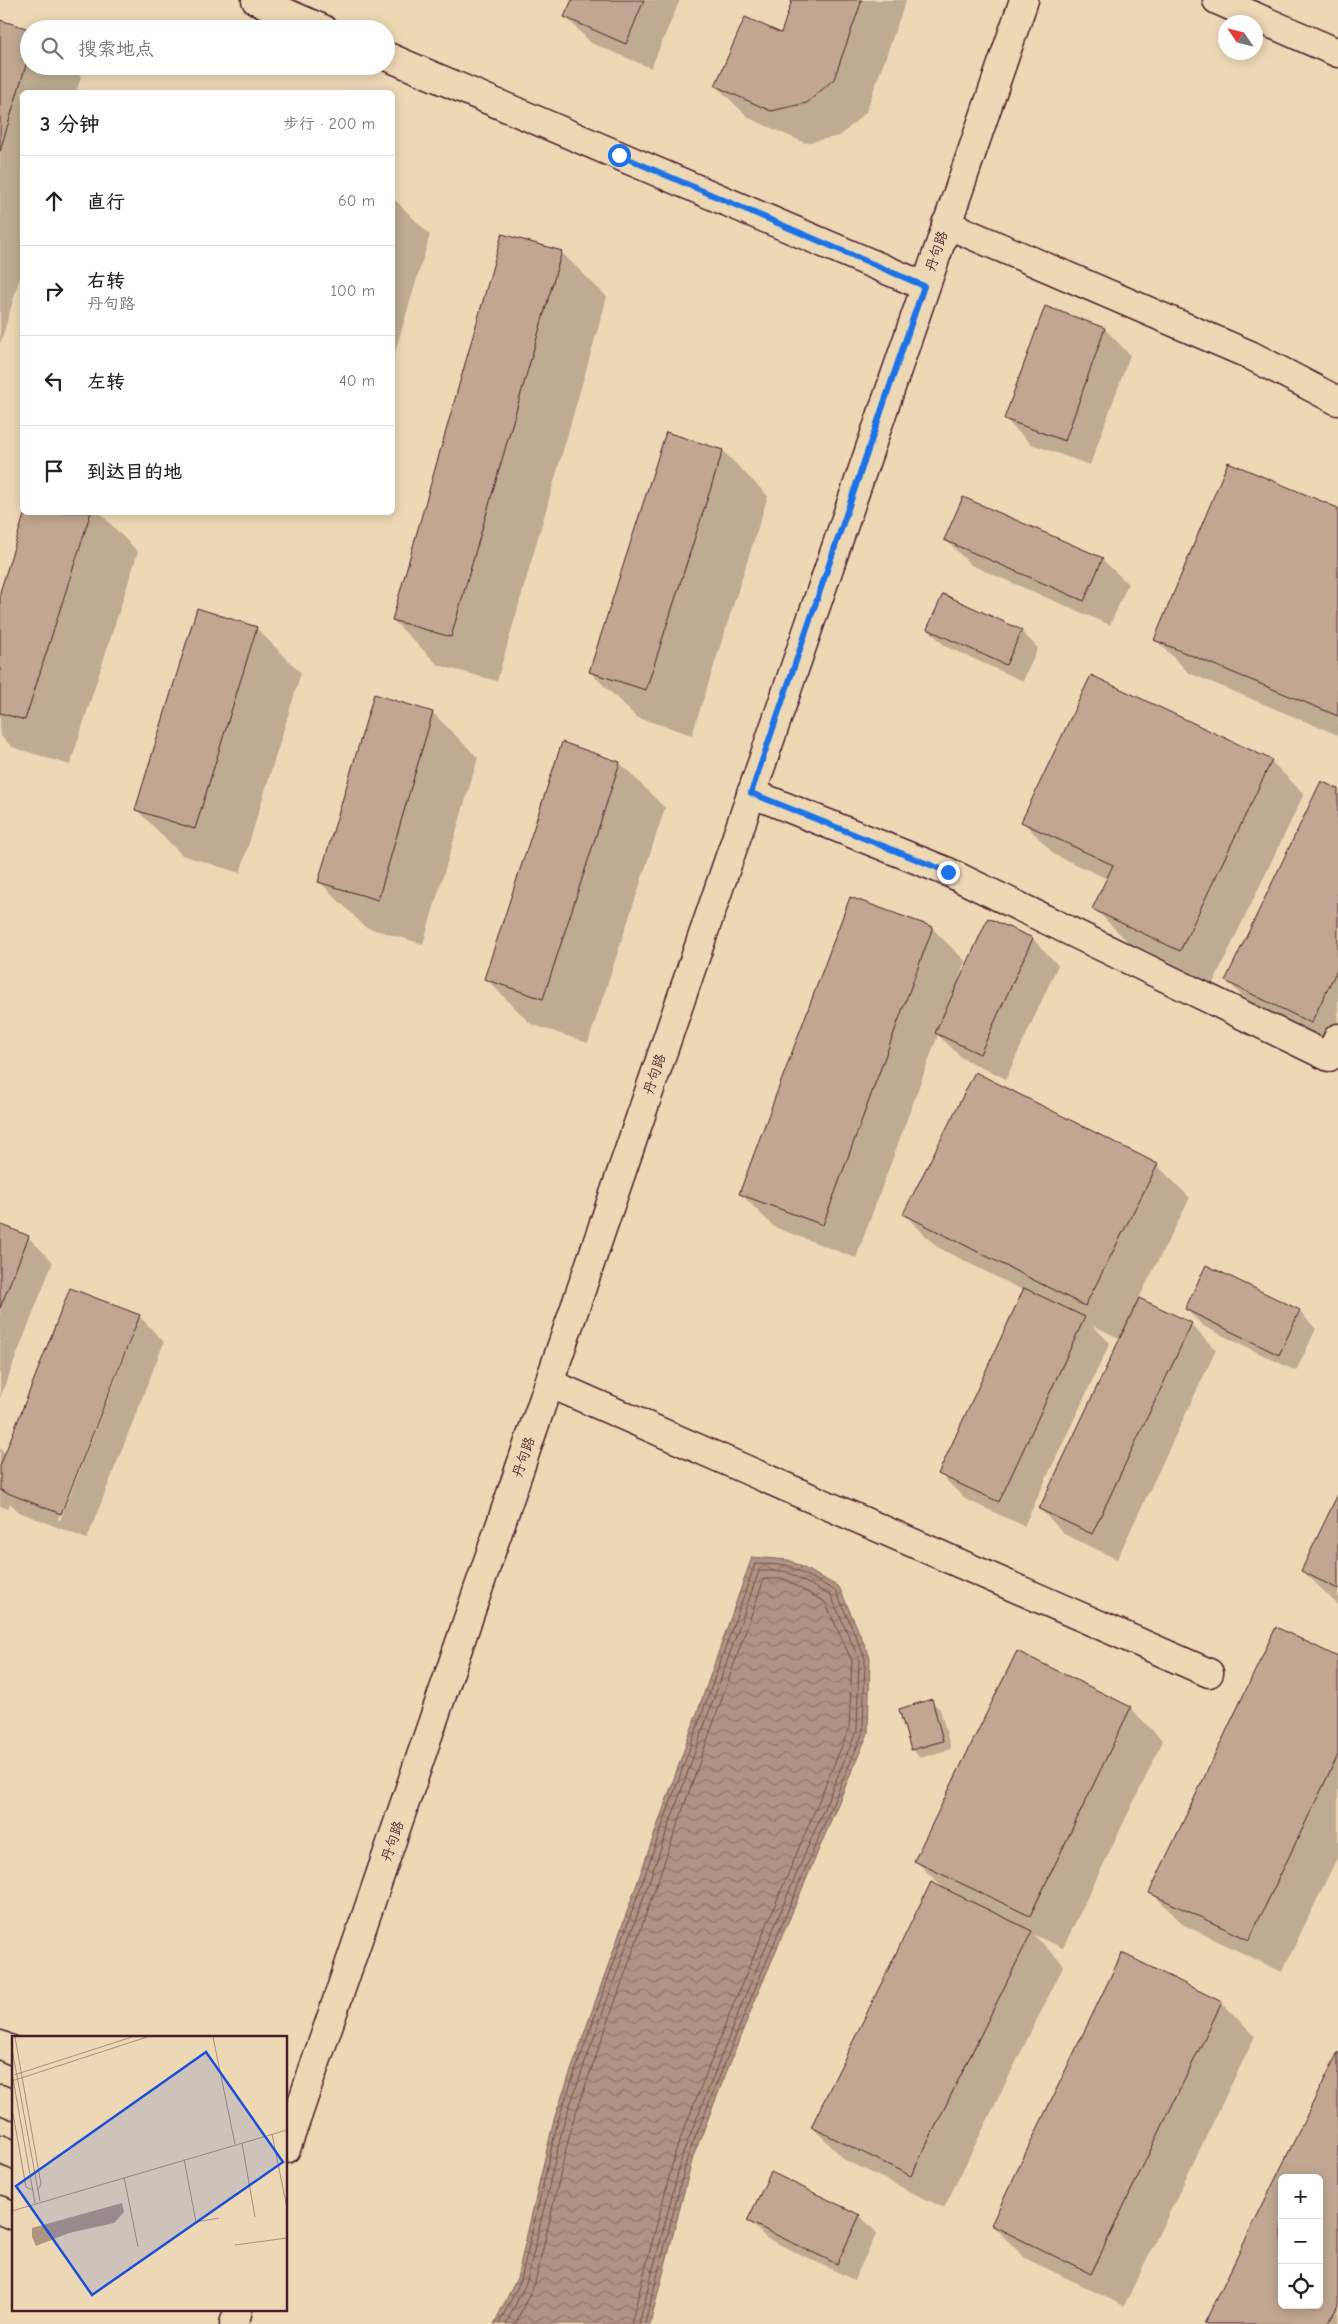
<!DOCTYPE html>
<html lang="zh">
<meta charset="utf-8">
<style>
body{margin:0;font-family:"Comic Neue","LXGW WenKai TC",sans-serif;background:#f2f2f2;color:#222}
.controls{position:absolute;right:15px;bottom:15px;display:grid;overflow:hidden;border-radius:8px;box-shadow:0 2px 12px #0003}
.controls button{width:45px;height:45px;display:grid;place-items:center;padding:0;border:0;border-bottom:1px solid #e0e0e0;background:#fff;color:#222;font:25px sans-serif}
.compass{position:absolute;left:1218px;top:15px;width:45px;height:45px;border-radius:50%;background:#fff;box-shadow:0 2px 12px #0003;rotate:305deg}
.stop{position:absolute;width:15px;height:15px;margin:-11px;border:4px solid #1a73e8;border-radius:50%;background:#fff}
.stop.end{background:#1a73e8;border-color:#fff;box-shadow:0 1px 5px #0008}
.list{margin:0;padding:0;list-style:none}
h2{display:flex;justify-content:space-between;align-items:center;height:65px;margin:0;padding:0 20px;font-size:21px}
h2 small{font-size:16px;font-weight:400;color:#767676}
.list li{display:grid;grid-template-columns:32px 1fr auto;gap:15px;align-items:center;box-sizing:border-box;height:90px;padding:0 20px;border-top:1px solid #e0e0e0}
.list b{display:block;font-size:19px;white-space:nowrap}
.list p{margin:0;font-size:16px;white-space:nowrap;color:#767676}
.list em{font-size:16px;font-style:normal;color:#767676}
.icon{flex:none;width:28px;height:28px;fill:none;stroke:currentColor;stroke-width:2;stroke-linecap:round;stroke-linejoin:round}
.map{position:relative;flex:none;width:1338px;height:2324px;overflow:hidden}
.search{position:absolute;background:#fff;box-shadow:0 2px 12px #0003;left:20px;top:20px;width:375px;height:55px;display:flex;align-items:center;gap:12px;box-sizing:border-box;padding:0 18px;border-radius:28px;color:#767676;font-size:19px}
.panel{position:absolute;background:#fff;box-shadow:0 2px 12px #0003;left:20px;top:90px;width:375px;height:425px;border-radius:8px}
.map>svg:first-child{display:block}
.water{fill:url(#water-waves);stroke:#87655f}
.shadow{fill:#0003;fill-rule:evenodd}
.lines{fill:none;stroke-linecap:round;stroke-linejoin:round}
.shore{stroke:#734e4e;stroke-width:1}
.building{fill:#c1a791;stroke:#4a1f2b;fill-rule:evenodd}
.minor-casing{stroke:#4a1f2b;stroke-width:31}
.major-casing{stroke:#4a1f2b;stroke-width:31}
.minor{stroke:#edd8b6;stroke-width:28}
.major{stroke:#edd8b6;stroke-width:28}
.route{stroke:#1a73e8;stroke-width:6}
.labels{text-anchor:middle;stroke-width:4.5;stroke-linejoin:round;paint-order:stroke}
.street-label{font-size:14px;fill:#4a1f2b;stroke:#edd8b6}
.inset-road{fill:none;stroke:#ac8e7e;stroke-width:1}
.view{fill:#1d4ed8;fill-opacity:0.15;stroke:#1d4ed8;stroke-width:2.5}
.inset-edge{fill:none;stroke:#4a1f2b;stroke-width:2.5}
</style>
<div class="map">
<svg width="1338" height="2324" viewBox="0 0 1338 2324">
<defs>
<pattern id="water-waves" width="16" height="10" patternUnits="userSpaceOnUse" patternTransform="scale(1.25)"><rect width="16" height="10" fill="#b09482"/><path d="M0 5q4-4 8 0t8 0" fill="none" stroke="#91786b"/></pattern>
</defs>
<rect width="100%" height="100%" fill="#edd8b6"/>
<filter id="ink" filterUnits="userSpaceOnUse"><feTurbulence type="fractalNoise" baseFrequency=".02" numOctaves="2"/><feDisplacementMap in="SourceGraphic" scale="10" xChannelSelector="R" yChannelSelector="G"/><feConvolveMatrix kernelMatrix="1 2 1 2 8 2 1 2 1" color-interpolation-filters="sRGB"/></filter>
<g filter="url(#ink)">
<polygon class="water" points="752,1557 789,1560 839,1587 870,1657 868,1733 753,2005 693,2157 650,2324 494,2324 517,2278 554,2119"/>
<g class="shadow">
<polygon points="573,0 680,0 651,68 591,43 566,17"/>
<polygon points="793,0 906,0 866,112 840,136 805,143 749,118 716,86 781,35"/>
<polygon points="0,21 29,30 29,66 70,66 81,77 76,92 22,92 22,270 0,345"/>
<polygon points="392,197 430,235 392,362"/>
<polygon points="561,252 607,297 497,681 438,665 393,620"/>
<polygon points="1046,308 1105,329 1130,355 1090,465 1031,444 1005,419"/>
<polygon points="723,451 768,496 692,735 636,717 590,672"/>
<polygon points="1338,509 1338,735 1189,673 1156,640"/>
<polygon points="26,512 99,512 138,552 70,765 12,747 0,735 0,596"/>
<polygon points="946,540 1102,559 1128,584 1110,625 971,565"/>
<polygon points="256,628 301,673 240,873 182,855 137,810"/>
<polygon points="928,629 1021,631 1038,648 1023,681 945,646"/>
<polygon points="433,713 478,758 423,944 365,927 320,882"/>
<polygon points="1271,761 1304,794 1213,983 1127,941 1094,908 1108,879 1055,855 1023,822"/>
<polygon points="620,763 665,808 588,1043 531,1024 486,979"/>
<polygon points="1338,790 1338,1052 1260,1014 1227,981"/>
<polygon points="989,919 1033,939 1058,965 1006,1079 962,1058 938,1035 856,1258 774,1227 741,1194 932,928 965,961 958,982 960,982"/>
<polygon points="1157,1165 1190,1198 1138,1300 1191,1325 1216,1350 1117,1559 1066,1535 1040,1509 1121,1339 1092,1325 1110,1343 1024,1526 965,1499 939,1473 1024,1291 937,1247 904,1214"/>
<polygon points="0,1226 28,1237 53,1262 0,1398"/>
<polygon points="1186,1309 1299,1311 1316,1329 1296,1371 1203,1326"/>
<path d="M139 1316 164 1342 87 1539 19 1512 10 1503 8 1509 0 1506V1448L6 1454ZM133 1328H136L60 1520 58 1519Z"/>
<polygon points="1338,1497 1338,1605 1303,1571"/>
<polygon points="1338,1658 1338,1856 1282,1972 1184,1925 1151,1892"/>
<polygon points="931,1701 940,1709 951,1749 920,1758 912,1749"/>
<polygon points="1130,1708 1163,1741 1063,1948 1034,1935 1064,1965 944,2208 845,2160 812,2127 945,1890 916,1861"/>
<polygon points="1123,1955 1222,2003 1255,2036 1124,2306 1025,2258 992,2225"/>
<path d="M1338 2055V2324H1205ZM1282 2178H1319V2305H1282Z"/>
<polygon points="860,2216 877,2233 854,2280 766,2238 749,2221"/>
</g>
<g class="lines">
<g class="shore">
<polyline points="499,2324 521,2280 558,2120 755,1564 787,1565 836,1591 865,1658 863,1732 749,2003 688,2155 645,2324"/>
<polyline points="506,2324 527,2281 564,2122 759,1571 785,1571 831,1596 859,1659 857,1730 743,2001 683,2153 639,2324"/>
<polyline points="515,2324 535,2283 572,2124 764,1579 783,1579 825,1602 852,1661 849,1729 736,1998 676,2150 631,2324"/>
</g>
</g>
<g class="building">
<polygon points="572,0 644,0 626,44 564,17"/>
<polygon points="792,0 862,0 834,79 807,103 771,111 715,86 745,17 781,33"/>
<polygon points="0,20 29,29 29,55 0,151"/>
<polygon points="502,234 562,251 451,637 392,620"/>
<polygon points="1045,306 1105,328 1065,441 1004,419"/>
<polygon points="666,432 723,450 646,690 589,672"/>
<polygon points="1228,462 1338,508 1338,716 1154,640"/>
<polygon points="963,497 1103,558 1084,601 944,540"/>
<polygon points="25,512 91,512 25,720 0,713 0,592"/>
<polygon points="943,594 1022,630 1006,665 927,629"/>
<polygon points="197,608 257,627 195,829 135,810"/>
<polygon points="1091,675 1272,760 1180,951 1092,909 1113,865 1021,822"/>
<polygon points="374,694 433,712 378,900 318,882"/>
<polygon points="562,742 620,762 543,999 484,979"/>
<polygon points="1321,781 1338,789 1338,968 1311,1023 1225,981"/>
<polygon points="850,897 933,927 823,1225 739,1194"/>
<polygon points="988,918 1033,938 980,1054 935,1033"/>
<polygon points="975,1072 1158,1164 1085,1306 903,1214"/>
<polygon points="0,1224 29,1236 0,1308"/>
<polygon points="1206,1265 1300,1310 1279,1355 1185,1309"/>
<polygon points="70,1288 140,1315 61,1514 0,1490 0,1466"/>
<polygon points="1024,1288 1085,1317 999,1502 938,1474"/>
<polygon points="1139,1298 1192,1323 1092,1534 1039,1509"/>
<polygon points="1338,1494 1338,1589 1301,1571"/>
<polygon points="1276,1627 1338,1657 1338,1755 1249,1940 1149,1893"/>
<polygon points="1017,1651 1131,1707 1030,1916 914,1861"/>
<polygon points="932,1699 943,1741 911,1750 899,1709"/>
<polygon points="931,1882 1032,1931 911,2176 811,2127"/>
<polygon points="1122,1953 1222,2002 1091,2274 991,2225"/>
<path d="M1338 2052V2305L1328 2324H1204ZM1282 2178H1319V2305H1282Z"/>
<polygon points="771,2172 860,2215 837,2264 747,2221"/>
</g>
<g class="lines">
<defs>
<g id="minor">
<polyline points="256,0 323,29"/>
<polyline points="1217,0 1338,53"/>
<polyline points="386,56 924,286"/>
<polyline points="946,224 1250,355 1338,401"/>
<polyline points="751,793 948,872 1329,1057 1338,1038"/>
<polyline points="549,1383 1209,1673"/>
<polyline points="0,2045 14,2051"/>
<polyline points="286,2149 1024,0"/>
<polyline points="0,2210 14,2216"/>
<polyline points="234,2324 238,2310"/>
</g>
<g id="major">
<polyline points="0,2099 14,2105"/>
<polyline points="0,2149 14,2155"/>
</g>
</defs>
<use href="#minor" class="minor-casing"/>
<use href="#major" class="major-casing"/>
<use href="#minor" class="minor"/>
<use href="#major" class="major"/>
</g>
</g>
<g class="lines" filter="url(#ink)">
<polyline class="route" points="619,155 924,286 751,793 948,872"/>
</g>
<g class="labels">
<g class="street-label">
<text transform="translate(936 251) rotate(-71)" y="5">丹句路</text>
<text transform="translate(654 1074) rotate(-71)" y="5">丹句路</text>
<text transform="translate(523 1457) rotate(-71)" y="5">丹句路</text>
<text transform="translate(392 1841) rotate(-71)" y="5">丹句路</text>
</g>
</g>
<g transform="translate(12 2036)">
<rect width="275" height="275" fill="#edd8b6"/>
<path d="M110 167 112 176 102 187 57 197 24 210 20 201V192Z" fill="#b09482"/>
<path class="inset-road" d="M3 1 29 148 26 154M201 1 223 108M0 13 28 165M0 37 23 167M2 39 120 1M0 45 135 1M0 72 14 151 21 154M260 98 275 172M230 107 243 181M172 123 184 186 207 182M112 141 126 211M0 175 275 94M223 209 275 202"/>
<path class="view" d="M194 16 271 126 80 259 4 150Z"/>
<rect width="275" height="275" class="inset-edge"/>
</g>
</svg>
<div class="controls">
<button>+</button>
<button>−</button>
<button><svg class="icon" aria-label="locate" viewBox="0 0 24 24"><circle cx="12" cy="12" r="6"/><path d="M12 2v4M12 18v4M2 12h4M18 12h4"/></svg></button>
</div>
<svg class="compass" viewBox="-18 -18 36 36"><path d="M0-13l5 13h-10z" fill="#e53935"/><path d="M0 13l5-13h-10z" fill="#767676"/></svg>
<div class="stop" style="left:619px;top:155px"></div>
<div class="stop end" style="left:948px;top:872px"></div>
<div class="search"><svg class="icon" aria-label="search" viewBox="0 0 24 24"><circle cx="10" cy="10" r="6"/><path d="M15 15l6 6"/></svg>搜索地点</div>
<section class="panel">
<h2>3 分钟<small>步行 · 200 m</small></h2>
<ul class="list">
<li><svg class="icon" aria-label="ahead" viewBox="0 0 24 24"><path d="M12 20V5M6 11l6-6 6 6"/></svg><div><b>直行</b></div><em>60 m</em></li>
<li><svg class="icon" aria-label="right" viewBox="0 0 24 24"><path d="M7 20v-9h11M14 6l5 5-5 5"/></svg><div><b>右转</b><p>丹句路</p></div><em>100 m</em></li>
<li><svg class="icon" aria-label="left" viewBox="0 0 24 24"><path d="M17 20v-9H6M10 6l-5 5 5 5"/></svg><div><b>左转</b></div><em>40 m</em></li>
<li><svg class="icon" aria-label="arrive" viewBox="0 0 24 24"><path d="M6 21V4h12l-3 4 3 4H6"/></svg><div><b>到达目的地</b></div></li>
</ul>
</section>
</div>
